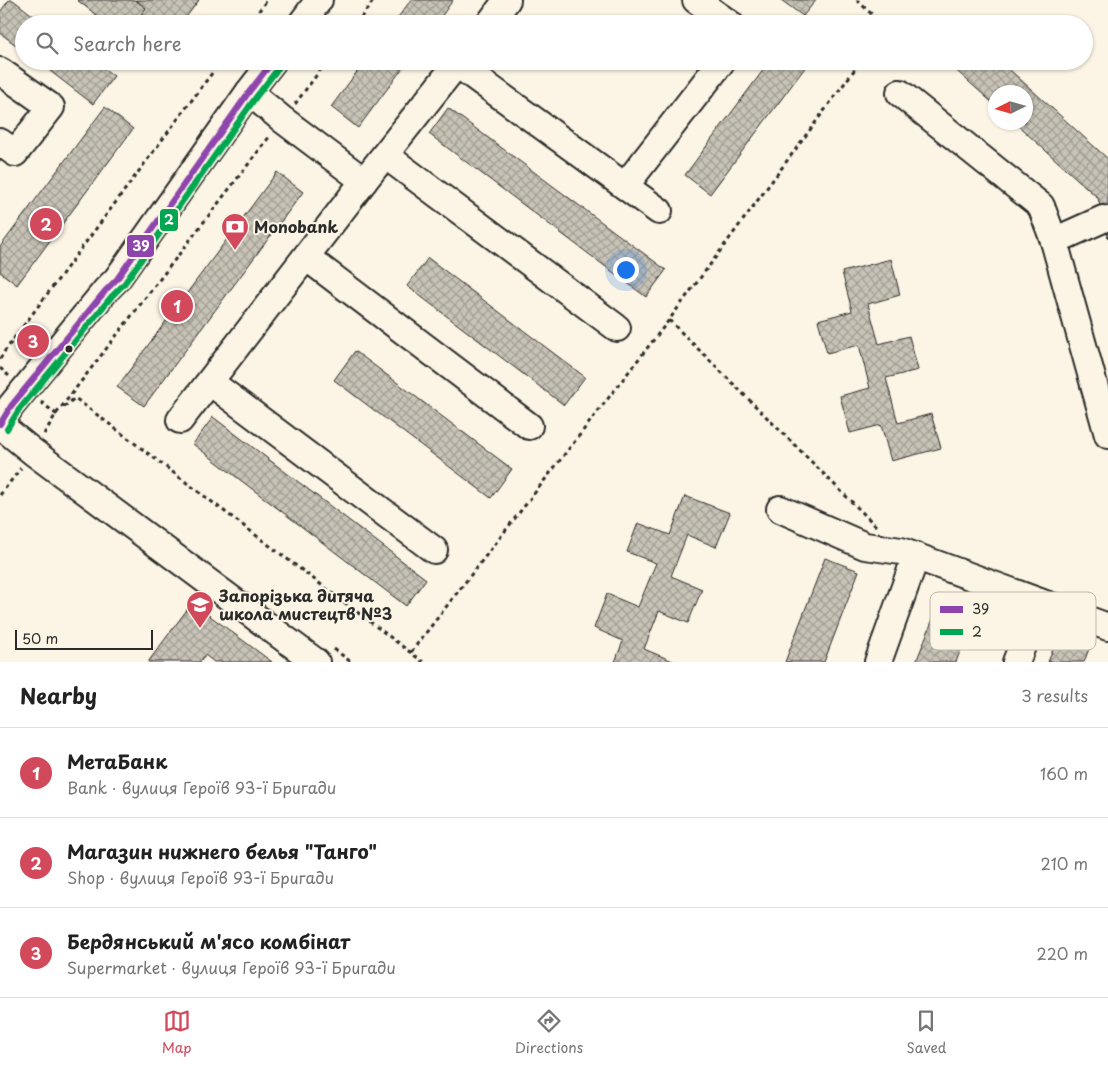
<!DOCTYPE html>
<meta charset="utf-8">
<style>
body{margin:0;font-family:"Playpen Sans",sans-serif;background:#f6f6f6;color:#222}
.compass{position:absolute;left:988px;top:85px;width:45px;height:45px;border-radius:50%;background:#fff;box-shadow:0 1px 4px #0004;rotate:265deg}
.scale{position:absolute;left:15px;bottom:12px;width:138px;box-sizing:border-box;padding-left:5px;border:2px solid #2b2b2b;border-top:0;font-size:14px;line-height:18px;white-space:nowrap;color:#2b2b2b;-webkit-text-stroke:4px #fcf5e5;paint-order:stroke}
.you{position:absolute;left:625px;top:269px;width:18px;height:18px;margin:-12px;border:4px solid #fff;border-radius:50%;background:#1a73e8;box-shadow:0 0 0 8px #1a73e833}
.badge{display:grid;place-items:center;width:32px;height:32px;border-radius:50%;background:#d1495b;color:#fff;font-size:16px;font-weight:700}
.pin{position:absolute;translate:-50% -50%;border:2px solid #fff;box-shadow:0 1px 5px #0006}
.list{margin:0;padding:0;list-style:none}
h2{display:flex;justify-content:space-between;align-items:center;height:65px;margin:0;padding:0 20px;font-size:21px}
h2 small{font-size:16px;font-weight:400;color:#767676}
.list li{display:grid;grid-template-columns:32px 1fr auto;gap:15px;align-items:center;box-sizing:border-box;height:90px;padding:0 20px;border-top:1px solid #e0e0e0}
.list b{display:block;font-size:19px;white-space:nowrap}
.list p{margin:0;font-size:16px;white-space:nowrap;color:#767676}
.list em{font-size:16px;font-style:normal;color:#767676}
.icon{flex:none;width:28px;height:28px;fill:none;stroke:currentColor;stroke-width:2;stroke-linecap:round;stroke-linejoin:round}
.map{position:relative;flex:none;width:1108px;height:662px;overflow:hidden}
.search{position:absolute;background:#fff;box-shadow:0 1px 4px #0004;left:15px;right:15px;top:15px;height:55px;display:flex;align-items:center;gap:12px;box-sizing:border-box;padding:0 18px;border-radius:28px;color:#767676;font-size:19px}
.sheet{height:335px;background:#fff}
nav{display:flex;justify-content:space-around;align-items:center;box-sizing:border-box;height:70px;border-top:1px solid #e0e0e0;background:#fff;font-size:14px;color:#767676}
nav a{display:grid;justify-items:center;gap:2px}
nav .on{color:#d1495b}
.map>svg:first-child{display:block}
.building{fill:url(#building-cross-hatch);stroke:#2b2b2b}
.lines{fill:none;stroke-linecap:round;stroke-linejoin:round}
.minor-casing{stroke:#2b2b2b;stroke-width:30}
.path{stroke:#2b2b2b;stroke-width:3;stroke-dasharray:4 4;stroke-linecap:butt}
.minor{stroke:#fcf5e5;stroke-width:26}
.bus-1-casing{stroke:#fcf5e5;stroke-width:10}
.bus-2-casing{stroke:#fcf5e5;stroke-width:10}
.bus-1{stroke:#8e44ad;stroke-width:6}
.bus-2{stroke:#00a651;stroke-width:6}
.bus-dot{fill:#2b2b2b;stroke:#fcf5e5;stroke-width:2}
.labels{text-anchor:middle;stroke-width:4;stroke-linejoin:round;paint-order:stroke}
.poi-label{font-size:16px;font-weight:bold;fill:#2b2b2b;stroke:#fcf5e5;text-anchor:start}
.key{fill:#fcf5e5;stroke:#bdb8ad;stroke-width:1}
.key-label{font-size:14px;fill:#2b2b2b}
.line-badge{stroke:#fcf5e5;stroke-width:2}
.badge-label{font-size:14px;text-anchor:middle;font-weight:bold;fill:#fff}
</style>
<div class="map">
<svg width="1108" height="662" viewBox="0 0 1108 662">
<defs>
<pattern id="building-cross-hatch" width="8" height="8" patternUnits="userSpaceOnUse" patternTransform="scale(1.25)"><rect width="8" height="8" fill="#c8c3b7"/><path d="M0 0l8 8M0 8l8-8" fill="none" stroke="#a39f95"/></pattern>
</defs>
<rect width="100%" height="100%" fill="#fcf5e5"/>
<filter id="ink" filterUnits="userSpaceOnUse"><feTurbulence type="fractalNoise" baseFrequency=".02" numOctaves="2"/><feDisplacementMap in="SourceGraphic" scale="10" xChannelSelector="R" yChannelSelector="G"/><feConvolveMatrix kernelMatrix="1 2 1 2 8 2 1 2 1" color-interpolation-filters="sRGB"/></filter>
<g filter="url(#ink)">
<g class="building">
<polygon points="9,0 13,0 44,24 24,24 24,51 0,33 0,12"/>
<polygon points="77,0 135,0 146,8 136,22 138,24 108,24"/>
<polygon points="136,0 199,0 181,24 166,24 164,23 163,24 138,24 136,22 146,8"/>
<polygon points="411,0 453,0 436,24 393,24"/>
<polygon points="781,0 816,0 803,16"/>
<polygon points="803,16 813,24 798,24"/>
<polygon points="37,61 94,61 114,76 93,104"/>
<polygon points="365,61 408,61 358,128 331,107"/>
<polygon points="770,61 810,61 710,194 685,175"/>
<polygon points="952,61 1000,61 1108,159 1108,238 1098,198 1014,122 1026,122 1026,92 996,92 996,106 949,64"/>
<polygon points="105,107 133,129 17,285 0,272 0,247"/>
<polygon points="448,108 666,270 646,297 429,134"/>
<polygon points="277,172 303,192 144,406 117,387"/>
<polygon points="428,258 585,377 564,405 407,286"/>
<polygon points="891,259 900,295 868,304 879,344 909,336 918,370 886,378 898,423 931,414 941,448 891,461 881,425 850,433 840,396 870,388 859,345 827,353 818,320 852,311 842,272"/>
<polygon points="355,351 512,469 491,498 334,380"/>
<polygon points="213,417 426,579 406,606 193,444"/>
<polygon points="685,496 730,513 716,547 687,535 671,576 702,589 688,623 659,611 644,649 675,662 615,662 623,641 594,628 607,594 638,607 656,563 627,552 638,523 670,535"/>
<polygon points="825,558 859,571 824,662 785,662"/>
<polygon points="940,601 974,614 956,662 916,662"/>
<polygon points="192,603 221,624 272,662 214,662 205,655 200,662 148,662"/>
<polygon points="1059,634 1090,646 1084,662 1048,662"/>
</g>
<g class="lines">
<defs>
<g id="minor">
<polyline points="696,0 730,24"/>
<polyline points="301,24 319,0"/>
<polyline points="489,24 507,0"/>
<polyline points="457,64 659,211"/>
<polyline points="0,71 51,107 15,153 0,142"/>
<polyline points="249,92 283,120 364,181 459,61"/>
<polyline points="900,93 1041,206 1054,241 1108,435"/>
<polyline points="385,155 617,328"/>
<polyline points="625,186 722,61"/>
<polyline points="1054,241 1103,219"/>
<polyline points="306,257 529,426"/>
<polyline points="210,382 434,550"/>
<polyline points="180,420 364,181"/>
<polyline points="0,424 11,406 106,290 117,279 249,92 273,61"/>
<polyline points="0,425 33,452 316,662"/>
<polyline points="780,509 865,546 901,551 1108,627"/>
<polyline points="878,662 916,556"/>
<polyline points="1016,662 1039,602"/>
</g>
</defs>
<use href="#minor" class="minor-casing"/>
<g class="path">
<polyline points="857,0 882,24"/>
<polyline points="249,24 267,0"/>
<polyline points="356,24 374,0"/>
<polyline points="295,104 327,61"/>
<polyline points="669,320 876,526"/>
<polyline points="0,359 4,352 221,61"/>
<polyline points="0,368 9,376"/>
<polyline points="41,402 56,414 57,413"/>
<polyline points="64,407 75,398 423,662"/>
<polyline points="44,434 56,414 270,136"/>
<polyline points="0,495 21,468"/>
<polyline points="334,649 351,662"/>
<polyline points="411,652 669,320 861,61"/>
</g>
<use href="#minor" class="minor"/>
<defs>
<polyline id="bus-1" points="0,424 11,406 106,290 117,279 249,92 273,61"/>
<polyline id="bus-2" points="7,429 18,411 112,296 124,284 256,97 280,66"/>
</defs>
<use href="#bus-1" class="bus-1-casing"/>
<use href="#bus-2" class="bus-2-casing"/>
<use href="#bus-1" class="bus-1"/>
<use href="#bus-2" class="bus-2"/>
</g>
</g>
<defs>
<symbol id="bank-pin" viewBox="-11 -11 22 30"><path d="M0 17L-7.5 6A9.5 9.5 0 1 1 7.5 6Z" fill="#d1495b" stroke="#fcf5e5"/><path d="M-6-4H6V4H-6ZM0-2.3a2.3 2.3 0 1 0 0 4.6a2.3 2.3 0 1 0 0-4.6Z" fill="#fff"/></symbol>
<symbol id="school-pin" viewBox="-11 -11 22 30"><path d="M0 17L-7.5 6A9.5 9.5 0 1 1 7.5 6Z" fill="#d1495b" stroke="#fcf5e5"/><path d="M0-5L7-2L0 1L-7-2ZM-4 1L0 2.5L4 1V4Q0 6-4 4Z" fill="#fff"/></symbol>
</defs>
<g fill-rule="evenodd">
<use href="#bank-pin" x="219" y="211" width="32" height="43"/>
<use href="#school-pin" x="184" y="589" width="32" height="43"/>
</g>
<circle class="bus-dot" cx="69" cy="349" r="4.5"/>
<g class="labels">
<g class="poi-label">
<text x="254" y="233">Monobank</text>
<text x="219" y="602">Запорізька дитяча<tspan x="219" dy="18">школа мистецтв №3</tspan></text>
</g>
</g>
<rect x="930" y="592" width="166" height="58" rx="8" class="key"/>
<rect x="940" y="606" width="23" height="7" fill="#8e44ad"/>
<rect x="940" y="629" width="23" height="6" fill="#00a651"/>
<g class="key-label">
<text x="972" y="614">39</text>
<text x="972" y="637">2</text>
</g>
<g class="line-badge">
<rect x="159" y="208" width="20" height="24" rx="5" fill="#00a651"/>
<rect x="126" y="234" width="29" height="24" rx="5" fill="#8e44ad"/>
</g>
<g class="badge-label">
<text x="169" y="225">2</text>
<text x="141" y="251">39</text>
</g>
</svg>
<svg class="compass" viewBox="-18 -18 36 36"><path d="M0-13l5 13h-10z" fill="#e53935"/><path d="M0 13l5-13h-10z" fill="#767676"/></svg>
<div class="scale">50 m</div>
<div class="you"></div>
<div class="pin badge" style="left:177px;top:306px">1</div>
<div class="pin badge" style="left:46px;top:224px">2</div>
<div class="pin badge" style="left:33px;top:341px">3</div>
<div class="search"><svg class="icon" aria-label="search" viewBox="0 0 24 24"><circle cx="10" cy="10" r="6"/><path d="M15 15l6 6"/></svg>Search here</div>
</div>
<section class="sheet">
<h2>Nearby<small>3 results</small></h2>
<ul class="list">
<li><span class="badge">1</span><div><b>МетаБанк</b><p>Bank · вулиця Героїв 93-ї Бригади</p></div><em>160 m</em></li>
<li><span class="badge">2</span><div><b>Магазин нижнего белья &quot;Танго&quot;</b><p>Shop · вулиця Героїв 93-ї Бригади</p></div><em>210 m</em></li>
<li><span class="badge">3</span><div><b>Бердянський м'ясо комбінат</b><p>Supermarket · вулиця Героїв 93-ї Бригади</p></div><em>220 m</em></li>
</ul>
</section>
<nav>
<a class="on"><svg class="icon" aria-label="map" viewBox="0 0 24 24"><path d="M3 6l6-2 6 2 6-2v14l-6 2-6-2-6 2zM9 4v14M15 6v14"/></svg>Map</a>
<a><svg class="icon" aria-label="directions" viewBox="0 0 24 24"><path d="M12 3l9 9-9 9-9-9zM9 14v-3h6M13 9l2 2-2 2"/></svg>Directions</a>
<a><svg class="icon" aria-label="saved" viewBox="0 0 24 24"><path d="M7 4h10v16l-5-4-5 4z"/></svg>Saved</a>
</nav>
